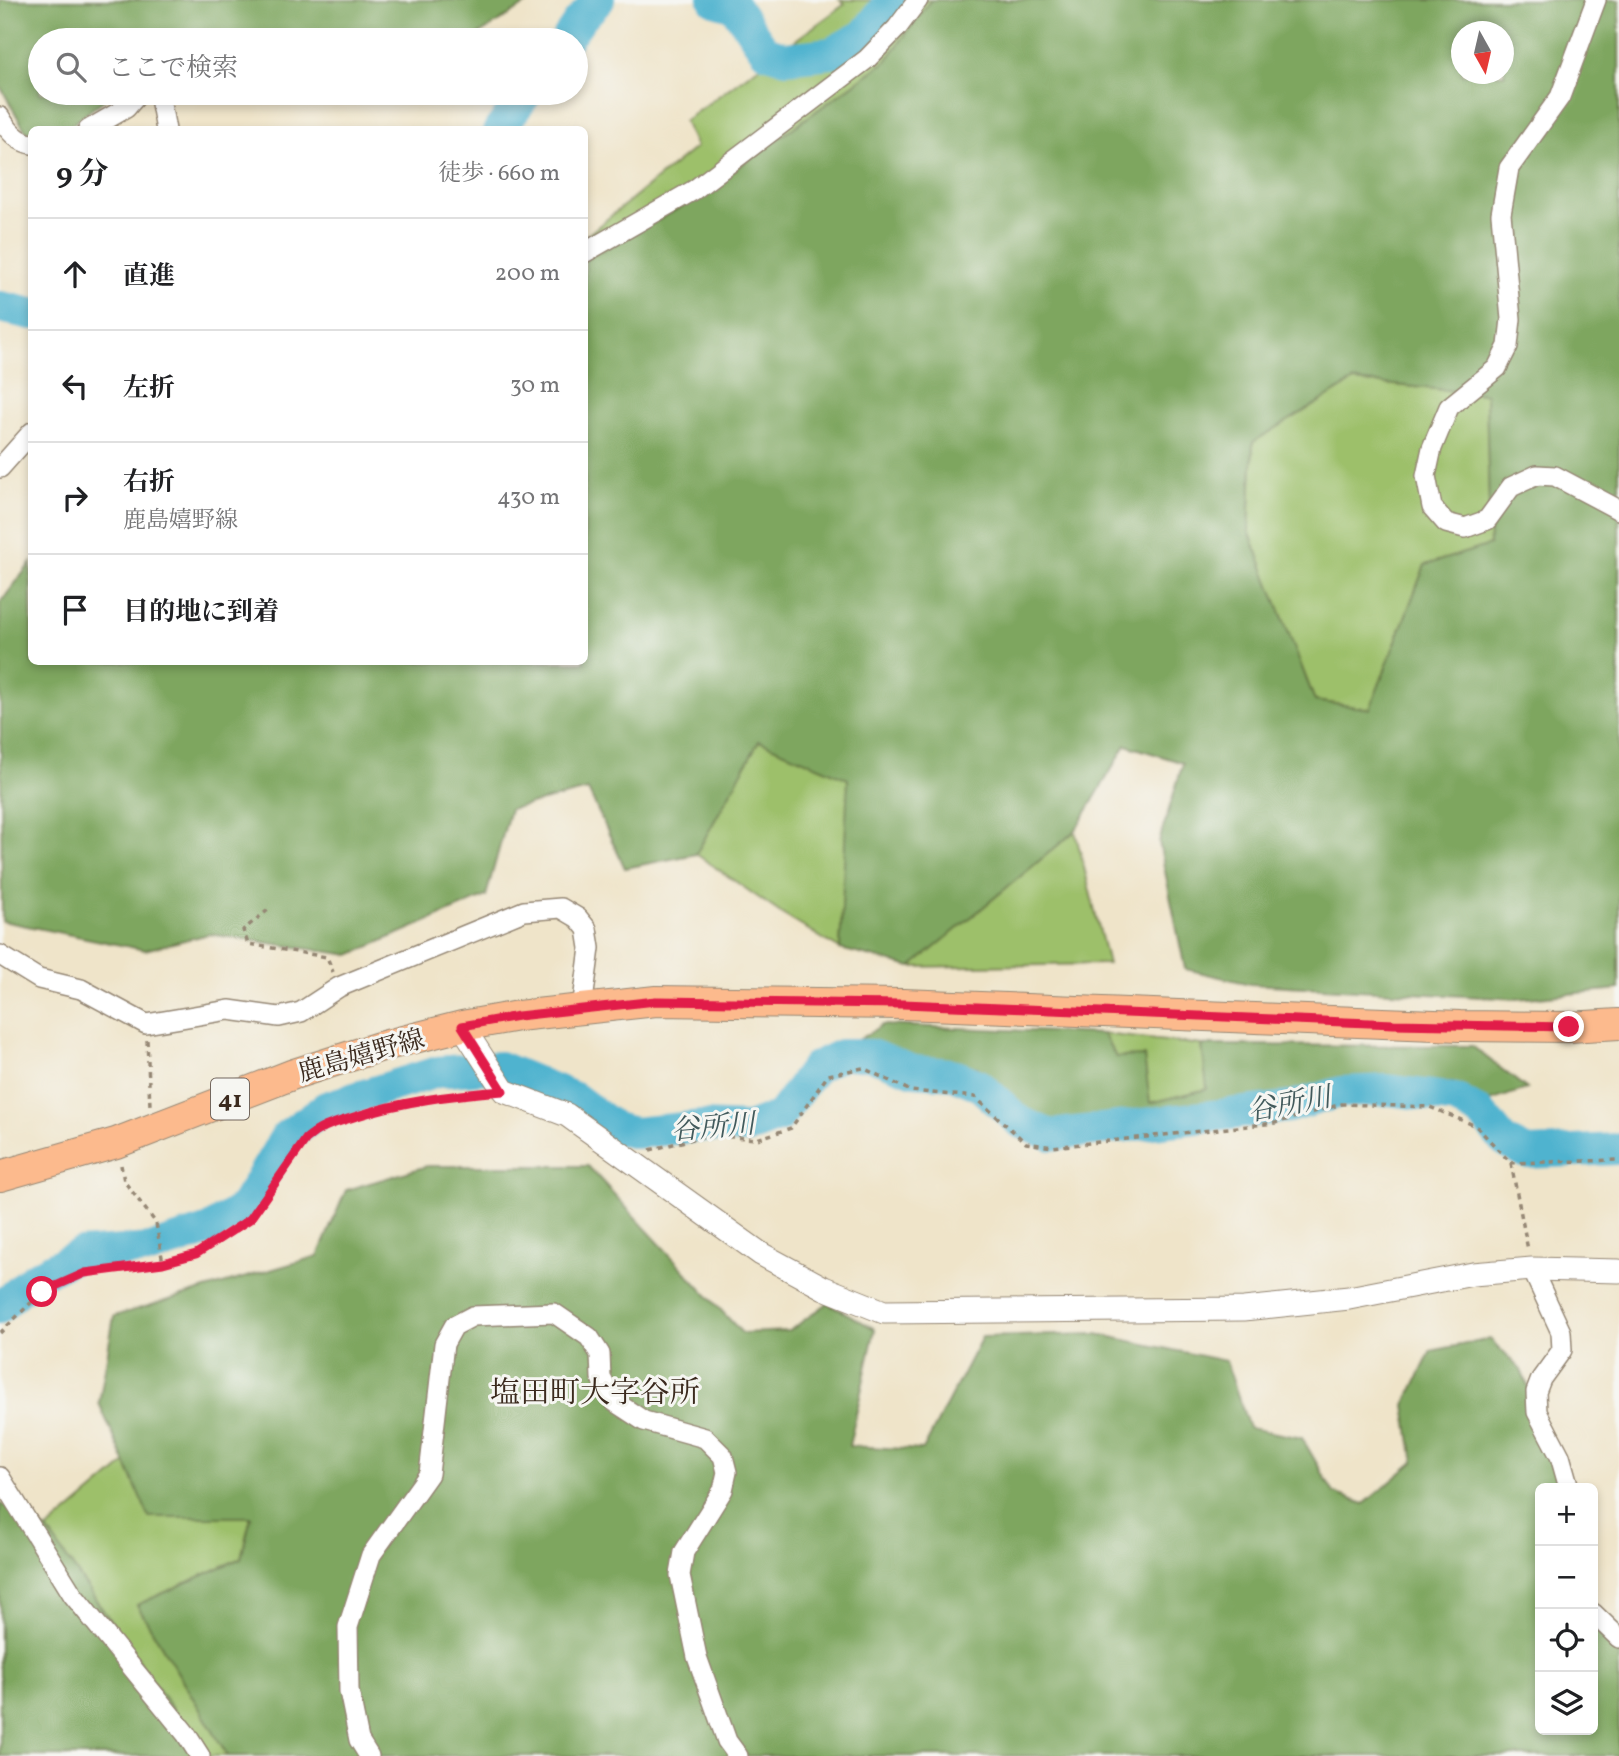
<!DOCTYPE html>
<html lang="ja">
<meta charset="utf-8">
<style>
body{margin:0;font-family:Vollkorn,"Noto Serif JP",serif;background:#f2f2f2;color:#202124}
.controls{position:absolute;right:21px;bottom:21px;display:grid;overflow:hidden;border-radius:10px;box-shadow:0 4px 10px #0003}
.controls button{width:63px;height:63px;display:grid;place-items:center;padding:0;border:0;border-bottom:2px solid #e0e0e0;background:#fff;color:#202124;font:35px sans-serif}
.compass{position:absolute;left:1451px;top:21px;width:63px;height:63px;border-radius:50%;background:#fff;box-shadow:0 4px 10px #0003;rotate:172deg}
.stop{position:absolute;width:21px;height:21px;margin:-16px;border:5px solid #e11d48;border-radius:50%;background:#fff}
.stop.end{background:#e11d48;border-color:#fff;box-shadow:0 2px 7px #0008}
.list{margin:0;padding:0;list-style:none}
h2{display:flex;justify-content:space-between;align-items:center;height:91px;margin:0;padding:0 28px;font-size:30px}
h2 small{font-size:23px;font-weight:400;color:#757577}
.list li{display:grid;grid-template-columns:46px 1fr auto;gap:21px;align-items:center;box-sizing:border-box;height:112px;padding:0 28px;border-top:2px solid #e0e0e0}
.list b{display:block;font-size:26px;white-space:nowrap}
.list p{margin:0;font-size:23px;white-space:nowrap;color:#757577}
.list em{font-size:23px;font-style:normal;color:#757577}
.icon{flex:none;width:38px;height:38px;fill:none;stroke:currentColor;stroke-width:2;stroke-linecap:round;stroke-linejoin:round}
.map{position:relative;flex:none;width:1619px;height:1756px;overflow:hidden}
.search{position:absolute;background:#fff;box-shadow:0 4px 10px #0003;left:28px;top:28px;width:560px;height:77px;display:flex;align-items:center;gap:18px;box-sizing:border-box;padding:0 24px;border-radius:38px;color:#757577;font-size:26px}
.panel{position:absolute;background:#fff;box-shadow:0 4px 10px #0003;left:28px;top:126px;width:560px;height:539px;border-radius:10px}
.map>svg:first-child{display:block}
.green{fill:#9dc06a;stroke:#6c7544;stroke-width:2}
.forest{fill:#7ea65e;stroke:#5c683e;stroke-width:2;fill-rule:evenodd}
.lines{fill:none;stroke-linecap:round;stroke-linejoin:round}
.river{stroke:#50b3cf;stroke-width:32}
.minor-casing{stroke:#958774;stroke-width:22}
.tertiary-casing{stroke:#958774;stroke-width:25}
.primary-casing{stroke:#958774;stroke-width:32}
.path{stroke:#958774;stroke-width:3.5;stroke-dasharray:5 5;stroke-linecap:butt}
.minor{stroke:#fff;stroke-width:19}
.tertiary{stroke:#fff;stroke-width:23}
.primary{stroke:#fcba8d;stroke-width:30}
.route{stroke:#e11d48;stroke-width:9}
.labels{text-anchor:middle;stroke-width:6;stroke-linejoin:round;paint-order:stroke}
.shield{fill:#f6f6f2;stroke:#73675e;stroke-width:2}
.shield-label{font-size:24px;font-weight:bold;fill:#3b2a1e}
.street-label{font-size:26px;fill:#3b2a1e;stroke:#f6f6f2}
.water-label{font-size:28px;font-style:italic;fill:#425a5c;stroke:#f6f6f2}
.quarter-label{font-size:30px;fill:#3b2a1e;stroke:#f6f6f2}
</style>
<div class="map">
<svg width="1619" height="1756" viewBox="0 0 1619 1756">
<rect width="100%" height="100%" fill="#f6f6f2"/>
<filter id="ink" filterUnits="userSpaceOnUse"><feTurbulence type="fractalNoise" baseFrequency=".0143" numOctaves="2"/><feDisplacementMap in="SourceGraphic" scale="14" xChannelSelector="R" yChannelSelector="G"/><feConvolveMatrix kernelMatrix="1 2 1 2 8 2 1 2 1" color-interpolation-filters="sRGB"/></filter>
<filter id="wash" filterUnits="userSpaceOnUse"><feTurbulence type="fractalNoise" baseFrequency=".00686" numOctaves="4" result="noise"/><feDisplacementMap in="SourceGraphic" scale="28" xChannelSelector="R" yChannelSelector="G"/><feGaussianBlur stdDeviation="1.57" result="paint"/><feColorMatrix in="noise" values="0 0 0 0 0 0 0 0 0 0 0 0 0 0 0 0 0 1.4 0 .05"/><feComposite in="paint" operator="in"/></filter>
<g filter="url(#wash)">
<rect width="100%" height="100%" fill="#efe4c9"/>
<g class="green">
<polygon points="840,0 931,0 886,61 687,204 585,260 585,237 696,147 684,121 845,4"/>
<polygon points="1354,381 1486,394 1490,545 1425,565 1370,709 1315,701 1249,531 1253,442"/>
<polygon points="759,740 849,779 840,949 785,916 696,854"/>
<polygon points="1075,831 1108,964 911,967"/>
<polygon points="1103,1034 1202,1045 1208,1089 1149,1103 1116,1057"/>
<polygon points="126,1463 150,1517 251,1517 241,1558 137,1605 228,1756 205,1756 47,1530"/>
</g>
<g class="forest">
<polygon points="0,0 533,0 470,40 40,40 40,93 113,93 66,129 32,130 31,132 26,132 0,86"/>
<path d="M931 0H1619V989L1517 999 1250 984 1185 969 1159 842 1183 763 1126 745 1075 831 911 967 840 949 848 779 759 741 696 854 625 868 588 790 510 809 486 896 350 955 209 934 145 950 2 921 0 603 31 563 32 662H584L585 260 687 204 886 61ZM1462 32H1504V74H1462ZM1354 381 1486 394 1490 545 1425 565 1370 709 1315 701 1249 531 1253 442Z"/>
<polygon points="882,1025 1103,1034 1116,1057 1144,1056 1150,1103 1207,1089 1202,1045 1472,1046 1527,1089 1487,1102 1453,1083 1335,1079 1262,1103 1057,1123 1026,1112 977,1067 913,1063 860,1039"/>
<polygon points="427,1166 588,1166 742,1333 789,1331 828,1303 875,1329 849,1446 923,1450 982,1337 1097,1334 1226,1361 1249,1428 1302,1438 1334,1493 1364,1504 1414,1462 1405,1405 1431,1351 1490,1339 1521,1370 1564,1471 1567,1488 1540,1488 1540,1730 1593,1730 1593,1625 1619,1649 1619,1756 228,1756 137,1605 241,1558 251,1517 149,1517 99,1403 114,1316 318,1256 346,1190"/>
<polygon points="0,1503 47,1530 205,1756 0,1756"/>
</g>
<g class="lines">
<g class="river">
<polyline points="714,0 734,6 765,51 786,58 831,53 864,35 891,0"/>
<polyline points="566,40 579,21 599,0"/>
<polyline points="499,130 527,93"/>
<polyline points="0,307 32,314"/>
<polyline points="0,1308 33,1278 80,1254 150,1249 209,1230 244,1207 286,1136 326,1107 437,1072 500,1067 575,1098 615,1128 635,1133 702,1126 749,1128 780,1116 816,1067 841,1055 871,1055 914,1071 952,1074 979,1085 1020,1122 1051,1135 1289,1107 1341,1092 1387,1090 1456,1099 1482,1114 1504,1141 1527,1153 1619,1149"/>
</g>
</g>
</g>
<g filter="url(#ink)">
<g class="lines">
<defs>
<g id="minor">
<polyline points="1596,0 1560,97 1509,168 1501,214 1511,319 1508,346 1497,368 1449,407 1432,448 1426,476 1432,507 1446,523 1465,528 1487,520 1511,487 1537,475 1555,476 1619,510"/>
<polyline points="159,93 166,130"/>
<path d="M0 117C7 129 17 142 32 144"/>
<polyline points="88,130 126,108 139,93"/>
<polyline points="584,253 694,190 867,59 897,28 918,0"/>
<polyline points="0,468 32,432"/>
<polyline points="0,955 39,979 81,989 146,1024 229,1010 279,1017 301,1012 339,987 524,911 561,908 578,918 587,929 590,948 582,1009"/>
<polyline points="1532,1269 1561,1332 1562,1350 1541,1379 1536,1392 1537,1412 1560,1456 1569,1488"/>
<polyline points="0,1477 73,1595 186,1734 200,1756"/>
<polyline points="1593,1613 1619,1638"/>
<polyline points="369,1756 359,1740 349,1691 348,1627 371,1555 429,1474 444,1344 454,1326 473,1316 554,1313 589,1337 600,1354 601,1378 615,1402 644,1421 705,1438 723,1456 727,1472 723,1490 684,1552 680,1575 697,1657 727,1741 738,1756"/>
</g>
<polyline id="tertiary" points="462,1026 504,1091 567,1115 761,1254 824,1288 884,1312 1244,1309 1349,1298 1473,1274 1532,1269 1619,1271"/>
<polyline id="primary" points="0,1176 116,1143 294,1074 379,1047 462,1026 518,1016 656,1001 903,1004 1460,1026 1569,1027 1619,1024"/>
</defs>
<use href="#minor" class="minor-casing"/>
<use href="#tertiary" class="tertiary-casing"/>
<use href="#primary" class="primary-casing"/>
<g class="path">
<polyline points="268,910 243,930 248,944 327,957 333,972"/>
<polyline points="147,1040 150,1106"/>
<polyline points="650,1150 708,1135 757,1139 791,1128 828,1075 863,1068 911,1091 975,1097 1026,1143 1053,1147 1275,1123 1342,1104 1430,1107 1476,1126 1511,1163 1619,1160"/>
<polyline points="1511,1163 1528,1250"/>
<polyline points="121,1165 124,1181 156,1223 163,1263"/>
<path d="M0 1333 42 1292 85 1273 163 1263 196 1254 250 1219 306 1139C341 1108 437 1096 484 1092"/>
</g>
<use href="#minor" class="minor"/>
<use href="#tertiary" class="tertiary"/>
<use href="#primary" class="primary"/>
</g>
</g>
<g class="lines" filter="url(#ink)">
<path class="route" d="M42 1292 85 1273 163 1263 196 1254 250 1219 306 1139C321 1126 335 1123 354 1117 403 1101 452 1095 503 1091L462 1026 518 1016 656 1001 903 1004 1394 1024 1569 1027"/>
</g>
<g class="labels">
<rect class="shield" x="211" y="1078.5" width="38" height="41" rx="5"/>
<g class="shield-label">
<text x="230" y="1107">41</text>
</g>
<g class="street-label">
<text transform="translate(361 1055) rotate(-16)" y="9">鹿島嬉野線</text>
</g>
<g class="water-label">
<text transform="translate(1289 1103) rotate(-11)" y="10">谷所川</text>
<text transform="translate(713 1126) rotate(-5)" y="10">谷所川</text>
</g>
<g class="quarter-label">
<text x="595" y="1402">塩田町大字谷所</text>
</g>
</g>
</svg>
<div class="controls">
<button>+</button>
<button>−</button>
<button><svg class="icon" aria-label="locate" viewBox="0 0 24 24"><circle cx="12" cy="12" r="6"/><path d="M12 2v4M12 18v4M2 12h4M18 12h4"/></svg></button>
<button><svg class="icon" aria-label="layers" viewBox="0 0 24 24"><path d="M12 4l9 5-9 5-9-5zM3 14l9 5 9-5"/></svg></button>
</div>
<svg class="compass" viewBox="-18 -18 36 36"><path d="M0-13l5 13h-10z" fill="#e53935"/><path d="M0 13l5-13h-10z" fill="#757577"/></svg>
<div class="stop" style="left:42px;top:1292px"></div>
<div class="stop end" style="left:1569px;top:1027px"></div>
<div class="search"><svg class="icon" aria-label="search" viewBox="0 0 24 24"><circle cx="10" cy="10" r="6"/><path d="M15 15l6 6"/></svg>ここで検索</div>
<section class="panel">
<h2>9 分<small>徒歩 · 660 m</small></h2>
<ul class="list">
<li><svg class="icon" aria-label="ahead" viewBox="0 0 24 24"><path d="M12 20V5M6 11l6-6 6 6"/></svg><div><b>直進</b></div><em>200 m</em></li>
<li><svg class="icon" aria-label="left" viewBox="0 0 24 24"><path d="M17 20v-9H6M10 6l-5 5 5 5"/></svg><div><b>左折</b></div><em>30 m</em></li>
<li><svg class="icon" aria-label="right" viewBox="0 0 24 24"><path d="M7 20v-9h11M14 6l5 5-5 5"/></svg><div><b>右折</b><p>鹿島嬉野線</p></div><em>430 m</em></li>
<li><svg class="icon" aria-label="arrive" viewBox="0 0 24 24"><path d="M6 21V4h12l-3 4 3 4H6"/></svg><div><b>目的地に到着</b></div></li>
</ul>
</section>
</div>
